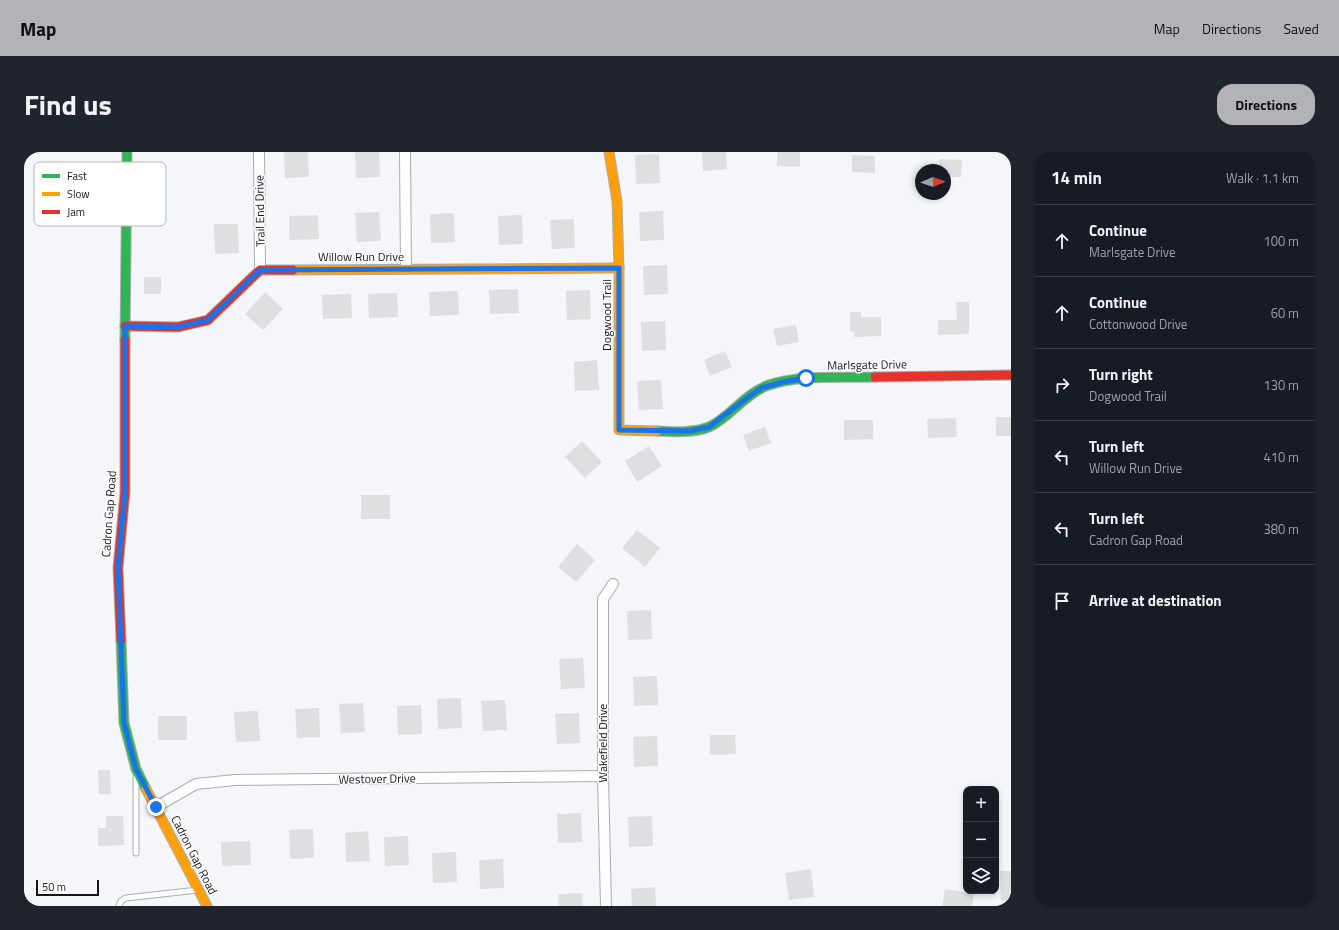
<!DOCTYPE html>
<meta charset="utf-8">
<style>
body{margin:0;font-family:"Titillium Web",sans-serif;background:#20242c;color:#f1f3f6}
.controls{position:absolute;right:12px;bottom:12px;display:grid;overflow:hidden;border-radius:8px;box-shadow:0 2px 6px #0003}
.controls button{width:36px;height:36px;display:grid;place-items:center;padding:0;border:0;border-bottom:1px solid #363941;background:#171b24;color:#f1f3f6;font:20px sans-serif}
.compass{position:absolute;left:891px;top:12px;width:36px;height:36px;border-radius:50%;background:#171b24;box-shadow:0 2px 6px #0003;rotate:88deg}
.scale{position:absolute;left:12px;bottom:10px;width:63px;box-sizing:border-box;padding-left:4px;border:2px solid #161719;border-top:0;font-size:11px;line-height:14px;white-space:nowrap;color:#161719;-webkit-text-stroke:3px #fff;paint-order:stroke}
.stop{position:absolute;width:12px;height:12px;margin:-9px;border:3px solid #1a73e8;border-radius:50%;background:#fff}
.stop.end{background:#1a73e8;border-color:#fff;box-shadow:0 1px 4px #0008}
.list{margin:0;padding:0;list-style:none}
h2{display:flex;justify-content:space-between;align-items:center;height:52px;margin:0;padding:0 16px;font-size:17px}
h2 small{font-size:13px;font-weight:400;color:#9ea1a6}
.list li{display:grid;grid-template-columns:26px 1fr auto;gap:12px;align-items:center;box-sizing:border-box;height:72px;padding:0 16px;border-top:1px solid #363941}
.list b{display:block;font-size:15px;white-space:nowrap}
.list p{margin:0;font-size:13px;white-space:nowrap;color:#9ea1a6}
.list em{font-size:13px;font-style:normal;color:#9ea1a6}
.icon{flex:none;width:22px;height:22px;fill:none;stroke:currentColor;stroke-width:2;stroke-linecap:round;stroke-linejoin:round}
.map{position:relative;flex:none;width:987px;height:754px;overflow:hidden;border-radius:16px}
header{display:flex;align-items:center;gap:24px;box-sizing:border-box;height:56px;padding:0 20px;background:#b2b3b6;color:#111}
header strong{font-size:19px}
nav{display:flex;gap:22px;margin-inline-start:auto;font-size:14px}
.intro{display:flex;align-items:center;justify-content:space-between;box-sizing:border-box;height:96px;padding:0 24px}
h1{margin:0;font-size:28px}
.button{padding:10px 18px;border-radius:16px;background:#b2b3b6;color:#111;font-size:14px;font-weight:700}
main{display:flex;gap:24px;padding:0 24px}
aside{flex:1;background:#171b24;border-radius:16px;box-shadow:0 2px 6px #0003}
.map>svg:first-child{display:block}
.building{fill:#dddfe1}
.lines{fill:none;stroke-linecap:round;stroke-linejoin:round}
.lane-casing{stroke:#abadaf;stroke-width:7}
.street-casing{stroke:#abadaf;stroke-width:12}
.fast-casing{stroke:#abadaf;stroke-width:11}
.slow-casing{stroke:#abadaf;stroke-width:11}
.jam-casing{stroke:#abadaf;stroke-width:11}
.lane{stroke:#fdfefe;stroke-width:5}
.street{stroke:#fdfefe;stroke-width:10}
.fast{stroke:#30b455;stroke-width:9}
.slow{stroke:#ff9f0a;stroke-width:9}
.jam{stroke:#e5322d;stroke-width:9}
.route{stroke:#1a73e8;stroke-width:5}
.labels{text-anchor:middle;stroke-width:3;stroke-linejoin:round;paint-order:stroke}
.street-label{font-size:12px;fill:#161719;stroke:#fff}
.key{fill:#fff;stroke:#b9b9ba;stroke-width:1}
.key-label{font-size:11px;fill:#161719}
</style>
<header>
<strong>Map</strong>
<nav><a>Map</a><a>Directions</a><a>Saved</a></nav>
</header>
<div class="intro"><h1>Find us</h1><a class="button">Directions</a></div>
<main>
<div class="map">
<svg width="987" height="754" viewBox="0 0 987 754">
<rect width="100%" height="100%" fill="#f4f6f9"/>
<g class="building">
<polygon points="260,0 284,0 285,25 261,26"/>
<polygon points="331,0 355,0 356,25 332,26"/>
<polygon points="678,0 702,0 703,17 679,19"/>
<polygon points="753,0 776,0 776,15 753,14"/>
<polygon points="635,2 636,31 612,32 611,3"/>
<polygon points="828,3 851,4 851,21 828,20"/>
<polygon points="915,7 938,8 937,25 921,25 921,18 915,18"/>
<polygon points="639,59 640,88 616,89 615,60"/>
<polygon points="355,60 357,89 333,90 331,61"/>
<polygon points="430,61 431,90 407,91 406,62"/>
<polygon points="294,63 295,87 265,88 265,64"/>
<polygon points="498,63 499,92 475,93 474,64"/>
<polygon points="550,67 551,96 528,97 526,68"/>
<polygon points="190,72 214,72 215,101 191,102"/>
<polygon points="643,113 644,142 620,143 619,114"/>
<rect x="120" y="125" width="17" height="17"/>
<polygon points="494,137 495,161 466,162 465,138"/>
<polygon points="566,138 567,167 543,168 542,139"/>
<polygon points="434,139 435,163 406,164 405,140"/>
<polygon points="241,140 259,157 239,178 221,162"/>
<polygon points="373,141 374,165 345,166 344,142"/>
<polygon points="327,142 328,166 299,167 298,143"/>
<polygon points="932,150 945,150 945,182 914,183 914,168 933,168"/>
<polygon points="826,160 837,160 837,165 857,165 857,184 830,185 830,179 826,180"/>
<polygon points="641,169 642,198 618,199 617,170"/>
<polygon points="772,173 775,190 753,194 749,177"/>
<polygon points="701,199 708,215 686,224 680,208"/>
<polygon points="573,208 575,238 551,239 550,210"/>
<polygon points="637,228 639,257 615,258 613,229"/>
<rect x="972" y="265" width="15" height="19"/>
<polygon points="932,266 933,285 904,286 903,267"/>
<polygon points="820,268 849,268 849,287 820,288"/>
<polygon points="741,275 747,291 725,299 719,283"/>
<polygon points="558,289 578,310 561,326 541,305"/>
<polygon points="625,294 638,314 613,330 601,309"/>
<rect x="337" y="343" width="29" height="24"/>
<polygon points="613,378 636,396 621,415 598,396"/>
<polygon points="553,392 571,408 552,430 534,415"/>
<polygon points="627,458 628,487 604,488 603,459"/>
<polygon points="559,506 561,536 537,537 535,507"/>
<polygon points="633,524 634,553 610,554 609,525"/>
<polygon points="437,546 438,576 414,577 413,547"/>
<polygon points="481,548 483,578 459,579 457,549"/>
<polygon points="339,551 341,580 317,581 315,552"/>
<polygon points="397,553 398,582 374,583 373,554"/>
<polygon points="295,556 296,585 273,586 271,557"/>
<polygon points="234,559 236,589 212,590 210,560"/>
<polygon points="555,561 556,591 533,592 531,562"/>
<rect x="134" y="564" width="29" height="24"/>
<polygon points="686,583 711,583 712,602 686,603"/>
<polygon points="633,584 634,614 610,615 609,585"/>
<polygon points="74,618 86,618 87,642 75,642"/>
<polygon points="557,661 558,690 534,691 533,662"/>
<polygon points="82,664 99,664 100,693 74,694 74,676 82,676"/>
<polygon points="628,664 629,694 605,695 604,665"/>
<polygon points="289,677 290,706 266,707 265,678"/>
<polygon points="344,679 346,709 322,710 321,681"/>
<polygon points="384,684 385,713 361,714 360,685"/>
<polygon points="226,689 227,713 198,714 197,690"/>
<polygon points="432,700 433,730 409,731 408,701"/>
<polygon points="479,707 480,736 456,737 455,708"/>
<polygon points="787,717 790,745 765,748 761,721"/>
<polygon points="976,719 987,719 987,748 977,749"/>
<polygon points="631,735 632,754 608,754 607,737"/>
<polygon points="921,737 950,742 948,754 918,754"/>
<polygon points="558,741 559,754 535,754 534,742"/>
</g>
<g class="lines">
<defs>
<g id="lane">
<polyline points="112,626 112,701"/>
<polyline points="95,754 97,749 102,746 174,738"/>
</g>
<g id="street">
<polyline points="235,0 236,118"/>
<polyline points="381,0 382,117"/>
<polyline points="132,655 172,632 211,628 579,624"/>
<polyline points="582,754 579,624 579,447 589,432"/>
</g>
<g id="fast">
<polyline points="101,188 103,0"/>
<path d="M633 279C650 280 669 281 685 275 706 265 720 243 742 234 776 222 816 226 851 225"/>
<polyline points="97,488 100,571 112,617 122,637"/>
</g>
<g id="slow">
<polyline points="585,0 593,49 595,116 595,278 633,279"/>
<polyline points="269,118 595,116"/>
<polyline points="122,637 183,754"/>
</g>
<g id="jam">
<polyline points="101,174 154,175 184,168 236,118 269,118"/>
<polyline points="851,225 987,223"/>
<polyline points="97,488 94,416 101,340 101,188"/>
</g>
</defs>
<use href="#lane" class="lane-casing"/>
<use href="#street" class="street-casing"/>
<use href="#fast" class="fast-casing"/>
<use href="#slow" class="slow-casing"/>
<use href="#jam" class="jam-casing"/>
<use href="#lane" class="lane"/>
<use href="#street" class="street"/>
<use href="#fast" class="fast"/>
<use href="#slow" class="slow"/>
<use href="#jam" class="jam"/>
</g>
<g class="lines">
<polyline class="route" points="132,655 112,617 100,571 94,416 101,340 101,174 154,175 184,168 236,118 595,116 595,278 666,279 685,275 715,252 737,236 759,230 782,226"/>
</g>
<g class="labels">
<g class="street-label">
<text transform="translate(236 59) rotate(-91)" y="4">Trail End Drive</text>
<text x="337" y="109">Willow Run Drive</text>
<text transform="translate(583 163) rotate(-90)" y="4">Dogwood Trail</text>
<text transform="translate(843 213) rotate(-1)" y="4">Marlsgate Drive</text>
<text transform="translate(85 362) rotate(-86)" y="4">Cadron Gap Road</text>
<text transform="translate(579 591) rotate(-90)" y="4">Wakefield Drive</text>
<text transform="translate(353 627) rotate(-1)" y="4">Westover Drive</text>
<text transform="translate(170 703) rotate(63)" y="4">Cadron Gap Road</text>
</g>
</g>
<rect x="10" y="10" width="132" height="64" rx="6" class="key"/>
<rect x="18" y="22" width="18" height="4" fill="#30b455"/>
<rect x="18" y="40" width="18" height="4" fill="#ff9f0a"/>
<rect x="18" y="58" width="18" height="4" fill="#e5322d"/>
<g class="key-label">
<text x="43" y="28">Fast</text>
<text x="43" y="46">Slow</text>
<text x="43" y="64">Jam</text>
</g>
</svg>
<div class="controls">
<button>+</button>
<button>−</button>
<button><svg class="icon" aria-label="layers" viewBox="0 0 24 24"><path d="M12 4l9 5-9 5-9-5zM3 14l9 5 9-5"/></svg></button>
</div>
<svg class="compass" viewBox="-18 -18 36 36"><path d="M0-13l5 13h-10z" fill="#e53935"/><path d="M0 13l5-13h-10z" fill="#9ea1a6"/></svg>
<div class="scale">50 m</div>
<div class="stop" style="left:782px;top:226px"></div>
<div class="stop end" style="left:132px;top:655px"></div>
</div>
<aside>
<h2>14 min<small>Walk · 1.1 km</small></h2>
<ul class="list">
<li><svg class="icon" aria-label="ahead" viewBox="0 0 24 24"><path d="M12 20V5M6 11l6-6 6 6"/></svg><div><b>Continue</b><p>Marlsgate Drive</p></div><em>100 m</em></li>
<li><svg class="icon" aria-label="ahead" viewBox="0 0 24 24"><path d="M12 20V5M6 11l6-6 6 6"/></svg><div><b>Continue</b><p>Cottonwood Drive</p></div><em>60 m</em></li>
<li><svg class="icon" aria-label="right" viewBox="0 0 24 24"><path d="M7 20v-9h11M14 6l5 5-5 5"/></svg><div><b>Turn right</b><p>Dogwood Trail</p></div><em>130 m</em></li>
<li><svg class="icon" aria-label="left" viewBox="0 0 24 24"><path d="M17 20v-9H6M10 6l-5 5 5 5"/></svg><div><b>Turn left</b><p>Willow Run Drive</p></div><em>410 m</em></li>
<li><svg class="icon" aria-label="left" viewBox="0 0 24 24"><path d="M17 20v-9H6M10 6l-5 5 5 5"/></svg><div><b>Turn left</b><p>Cadron Gap Road</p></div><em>380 m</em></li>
<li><svg class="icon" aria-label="arrive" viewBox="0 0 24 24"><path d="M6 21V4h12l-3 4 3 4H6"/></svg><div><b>Arrive at destination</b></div></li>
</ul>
</aside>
</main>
